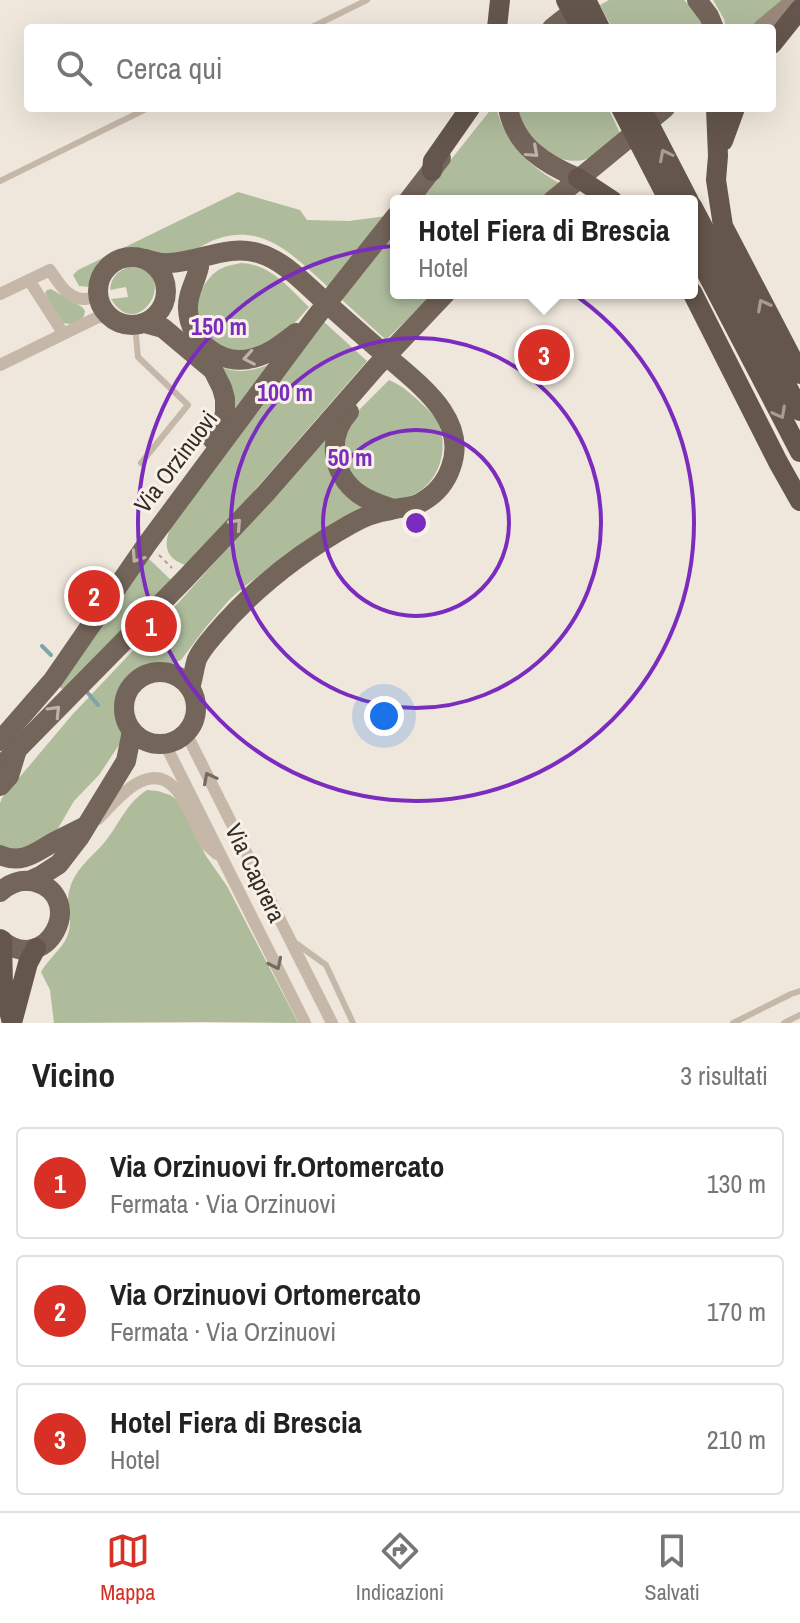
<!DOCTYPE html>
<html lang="it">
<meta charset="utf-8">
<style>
body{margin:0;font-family:"Archivo Narrow",sans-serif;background:#f6f6f6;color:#222}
.you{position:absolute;left:384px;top:716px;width:28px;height:28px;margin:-20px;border:6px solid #fff;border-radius:50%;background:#1a73e8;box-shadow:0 0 0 12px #1a73e833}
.badge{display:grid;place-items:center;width:52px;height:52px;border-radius:50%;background:#d93025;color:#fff;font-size:26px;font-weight:700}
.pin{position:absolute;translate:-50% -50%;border:4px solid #fff;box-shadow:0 2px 8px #0006}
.popup{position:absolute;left:390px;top:195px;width:308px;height:104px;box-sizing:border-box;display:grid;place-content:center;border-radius:8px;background:#fff;filter:drop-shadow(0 2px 6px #0005);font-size:26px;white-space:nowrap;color:#767676}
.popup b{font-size:30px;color:#222}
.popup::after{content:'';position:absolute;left:50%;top:100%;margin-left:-16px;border:16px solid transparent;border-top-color:#fff}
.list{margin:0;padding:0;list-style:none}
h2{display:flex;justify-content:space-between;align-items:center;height:104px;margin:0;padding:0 32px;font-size:34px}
h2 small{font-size:26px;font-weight:400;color:#767676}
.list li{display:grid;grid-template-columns:52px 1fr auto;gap:24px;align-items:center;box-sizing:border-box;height:112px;margin:0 16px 16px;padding:0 16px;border:2px solid #e0e0e0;border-radius:8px}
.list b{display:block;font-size:30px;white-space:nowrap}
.list p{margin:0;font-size:26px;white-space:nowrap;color:#767676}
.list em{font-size:26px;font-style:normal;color:#767676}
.icon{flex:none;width:44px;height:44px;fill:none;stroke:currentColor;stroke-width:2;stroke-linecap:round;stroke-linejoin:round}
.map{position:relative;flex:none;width:800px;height:1023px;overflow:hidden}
.search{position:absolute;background:#fff;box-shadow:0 8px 32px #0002;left:24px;right:24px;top:24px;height:88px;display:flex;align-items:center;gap:20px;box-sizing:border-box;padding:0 28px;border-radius:8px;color:#767676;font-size:30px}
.sheet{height:488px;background:#fff}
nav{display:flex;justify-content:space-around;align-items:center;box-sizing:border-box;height:112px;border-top:2px solid #e0e0e0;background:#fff;font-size:22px;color:#767676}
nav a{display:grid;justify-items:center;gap:4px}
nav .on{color:#d93025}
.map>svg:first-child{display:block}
.green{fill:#afbc9c}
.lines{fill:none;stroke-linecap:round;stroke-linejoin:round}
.stream{stroke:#7ca4a9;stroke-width:4}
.path{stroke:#b1a292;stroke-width:2;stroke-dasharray:4 4;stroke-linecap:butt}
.service{stroke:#c6b8a8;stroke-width:6}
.minor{stroke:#c6b8a8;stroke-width:12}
.secondary{stroke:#99887a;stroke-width:18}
.primary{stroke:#74655a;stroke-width:20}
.trunk{stroke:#64564c;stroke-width:20}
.oneway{stroke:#bcb2a8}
.oneway2{stroke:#a69c92}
.oneway3{stroke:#756b61}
.ring{fill:none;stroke:#7b2cbf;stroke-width:4}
.labels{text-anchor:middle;stroke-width:6;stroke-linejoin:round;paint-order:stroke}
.street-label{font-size:24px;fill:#332c27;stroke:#f7f1e7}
.centre{fill:#7b2cbf;stroke:#f7f1e7;stroke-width:4}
.ring-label{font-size:24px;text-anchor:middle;font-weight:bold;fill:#7b2cbf;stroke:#f7f1e7;stroke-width:6;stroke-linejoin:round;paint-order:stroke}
</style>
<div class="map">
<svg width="800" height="1023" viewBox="0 0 800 1023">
<rect width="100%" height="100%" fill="#efe7db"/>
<g class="green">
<polygon points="609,0 684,0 697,13 704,28 612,28 600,5"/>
<polygon points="713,0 784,0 751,28 726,28 724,19"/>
<path d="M492 108H496C506 144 528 165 559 183L538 201H418Z"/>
<path d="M516 108H608L620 133C611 141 602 152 591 157 568 169 539 151 526 131 522 125 520 115 516 108Z"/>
<path d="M238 192 300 210 307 220 349 221 386 216 329 288C297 259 265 222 217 239 204 243 191 254 177 257 172 257 164 255 159 254 141 251 121 249 106 262 98 269 97 279 89 287L79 286 73 275 78 270Z"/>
<polygon points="396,229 396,293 434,293 386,340 341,299"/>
<path d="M241 263C270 264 289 288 309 307L278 342 235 355C226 350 215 345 207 338 188 321 197 285 217 271 224 266 232 265 241 263Z"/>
<path d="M129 267C184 268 139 346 111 299L128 297 126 287 110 290C111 278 117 271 129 267Z"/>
<path d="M51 289 82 307 85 311C84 324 70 326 60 322L45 293 47 290Z"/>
<path d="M323 321 367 361 215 536 185 565C164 558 163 543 172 525Z"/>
<path d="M213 364C236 373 245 373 268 365L233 414Z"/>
<path d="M389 380C401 385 409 392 419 401 426 408 435 415 439 425 453 462 426 506 384 498 380 497 375 497 372 495 363 491 349 471 342 463L347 422Z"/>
<polygon points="333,427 328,445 368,507 322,530 245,586 230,599 206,627 181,660 166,667 145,671 126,685 118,705 123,735 121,742 99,775 74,801 53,837 40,849 0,850 0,803 2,798 72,715 180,601 295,472"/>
<polygon points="149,559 171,580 66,688 62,689 58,685"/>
<path d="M147 790 158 791 170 795 180 802 206 856 227 886 298 1023 203 1022 54 1023 50 990 41 972C48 959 61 950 67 937 75 916 64 905 70 888 76 868 91 858 104 843 119 825 126 803 147 790Z"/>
</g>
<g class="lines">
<g class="stream">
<polyline points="42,646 51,655"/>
<polyline points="87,692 98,705"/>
</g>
<polyline class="path" points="159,555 172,568"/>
<g class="service">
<polyline points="310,28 367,0"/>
<polyline points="0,181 148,108"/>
<polyline points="135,325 138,357 188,405 141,463"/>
<polyline points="297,944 326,965 353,1023"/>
<polyline points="733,1023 791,994 800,991"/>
<polyline points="784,1023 800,1015"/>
</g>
<g class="minor">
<polyline points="29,280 63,333"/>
<path d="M0 294 50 270C58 282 68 300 85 299 90 299 94 296 98 294"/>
<polyline points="0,365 96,318 109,315"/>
<polyline points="186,733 332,1023"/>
<polyline points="165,744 305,1023"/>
<path d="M98 819C110 807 122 792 136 784 177 760 189 816 204 840 207 846 212 850 217 854"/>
</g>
<polyline class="secondary" points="762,28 796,0"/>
<g class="primary">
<polyline points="697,0 709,16 714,28"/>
<polyline points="552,28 585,2"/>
<path d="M508 108C515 146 545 164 578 178"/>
<polyline points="408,201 441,158"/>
<polyline points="552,201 665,108"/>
<circle cx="132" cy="291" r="34"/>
<path d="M145 259C153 261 161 264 169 263 199 262 228 244 258 253 283 260 303 282 322 299 344 319 367 339 390 359 421 386 468 420 451 467 446 482 435 495 420 503 411 508 401 507 391 510 377 512 363 517 351 524 301 552 252 590 215 634 209 641 201 650 197 659 194 668 193 679 190 688"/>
<path d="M199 267C196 281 187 294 188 309 189 342 222 367 253 358 270 354 283 343 296 333"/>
<polyline points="145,323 163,328 213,370 222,388 225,399 225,413 221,427 212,439"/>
<path d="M349 412C326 437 332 475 359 494 370 502 382 505 394 509"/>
<circle cx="160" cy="708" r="36"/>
<polyline points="0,741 53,680 147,544 315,318 396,216"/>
<polyline points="0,767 184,580 266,493 375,368 446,293"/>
<polyline points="0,786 9,776 16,753"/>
<path d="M0 855C22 865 36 852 54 842 64 837 74 832 84 827"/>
<polyline points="29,881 42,875 59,864 79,838 126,761 132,731"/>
<path d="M0 892C10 883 21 878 35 882 88 897 47 979 0 939"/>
</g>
<g class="trunk">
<polyline points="566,0 581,28"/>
<polyline points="586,0 600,28"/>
<polyline points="497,28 500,0"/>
<polyline points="772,44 800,9"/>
<polyline points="621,108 669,201"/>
<polyline points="641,108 689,201"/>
<polyline points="716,108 718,156 716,180 723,226 800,374"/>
<polyline points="723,141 735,108"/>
<polyline points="432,171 433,161 470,108"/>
<polyline points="578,178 613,201"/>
<polyline points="692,206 800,411"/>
<polyline points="692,245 800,452"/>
<polyline points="692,292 778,462 800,501"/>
<polyline points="2,940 3,986 12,1023"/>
<polyline points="13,1019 28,963 36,948"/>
</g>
</g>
<defs><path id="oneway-chevron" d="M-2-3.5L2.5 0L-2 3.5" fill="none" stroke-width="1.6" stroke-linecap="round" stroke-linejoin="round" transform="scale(2)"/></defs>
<g class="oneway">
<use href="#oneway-chevron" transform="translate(533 152) rotate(42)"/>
<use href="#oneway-chevron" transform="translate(249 358) rotate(170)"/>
<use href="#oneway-chevron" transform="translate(236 524) rotate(-47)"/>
<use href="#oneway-chevron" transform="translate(137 557) rotate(124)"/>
<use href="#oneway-chevron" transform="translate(55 711) rotate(-46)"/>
</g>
<g class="oneway2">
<use href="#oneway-chevron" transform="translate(665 155) rotate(-117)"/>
<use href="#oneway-chevron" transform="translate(763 305) rotate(-118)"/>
<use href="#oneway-chevron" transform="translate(780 413) rotate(62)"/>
</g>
<g class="oneway3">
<use href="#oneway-chevron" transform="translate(209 778) rotate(-117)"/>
<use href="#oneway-chevron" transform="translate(276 964) rotate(64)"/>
</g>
<g class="ring">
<circle cx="416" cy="523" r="93"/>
<circle cx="416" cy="523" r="185"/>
<circle cx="416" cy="523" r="278"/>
</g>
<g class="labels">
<g class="street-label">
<text transform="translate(176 462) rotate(-53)" y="8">Via Orzinuovi</text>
<text transform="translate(255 873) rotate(64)" y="8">Via Caprera</text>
</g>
</g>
<circle cx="416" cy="523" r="12" class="centre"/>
<g class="ring-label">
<text x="219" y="335">150 m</text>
<text x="285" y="401">100 m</text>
<text x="350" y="466">50 m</text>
</g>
</svg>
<div class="you"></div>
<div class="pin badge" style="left:151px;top:626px">1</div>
<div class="pin badge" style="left:94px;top:596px">2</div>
<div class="pin badge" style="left:544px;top:355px">3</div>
<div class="popup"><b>Hotel Fiera di Brescia</b>Hotel</div>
<div class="search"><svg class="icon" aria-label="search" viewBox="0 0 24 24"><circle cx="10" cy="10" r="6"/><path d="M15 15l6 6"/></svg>Cerca qui</div>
</div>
<section class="sheet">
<h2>Vicino<small>3 risultati</small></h2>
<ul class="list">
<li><span class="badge">1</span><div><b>Via Orzinuovi fr.Ortomercato</b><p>Fermata · Via Orzinuovi</p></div><em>130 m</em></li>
<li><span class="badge">2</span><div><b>Via Orzinuovi Ortomercato</b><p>Fermata · Via Orzinuovi</p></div><em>170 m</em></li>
<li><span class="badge">3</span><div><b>Hotel Fiera di Brescia</b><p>Hotel</p></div><em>210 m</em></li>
</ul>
</section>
<nav>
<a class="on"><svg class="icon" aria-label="map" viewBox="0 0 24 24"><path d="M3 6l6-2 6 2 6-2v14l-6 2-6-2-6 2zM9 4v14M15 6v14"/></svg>Mappa</a>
<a><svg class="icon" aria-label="directions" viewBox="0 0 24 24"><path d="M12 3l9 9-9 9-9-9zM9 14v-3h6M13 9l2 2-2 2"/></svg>Indicazioni</a>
<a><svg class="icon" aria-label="saved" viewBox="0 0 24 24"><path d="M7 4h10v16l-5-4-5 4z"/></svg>Salvati</a>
</nav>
